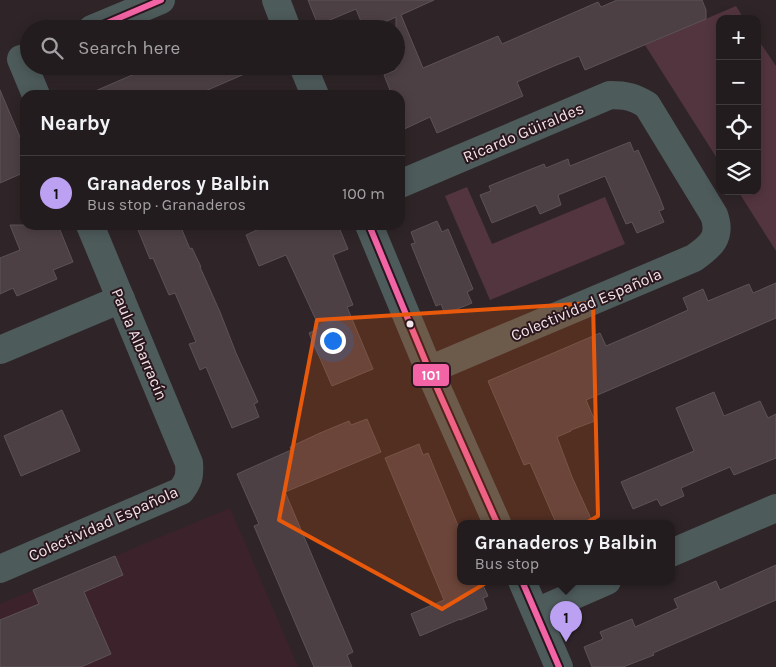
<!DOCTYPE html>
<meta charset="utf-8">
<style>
body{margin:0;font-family:Karla,sans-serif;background:#2b2527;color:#f1f3f6}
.controls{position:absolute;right:15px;top:15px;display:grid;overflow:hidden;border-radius:10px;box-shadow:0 2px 12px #0003}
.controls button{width:45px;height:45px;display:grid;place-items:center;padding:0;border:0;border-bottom:1px solid #403a3c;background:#231c1e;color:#f1f3f6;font:25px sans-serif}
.you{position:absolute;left:332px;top:340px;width:18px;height:18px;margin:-12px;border:4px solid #fff;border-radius:50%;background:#1a73e8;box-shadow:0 0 0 8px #1a73e833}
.badge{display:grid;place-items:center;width:32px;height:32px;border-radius:50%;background:#bca0f2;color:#111;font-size:16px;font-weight:700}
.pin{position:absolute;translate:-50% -41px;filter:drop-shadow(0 1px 2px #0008)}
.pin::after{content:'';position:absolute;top:26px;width:18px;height:15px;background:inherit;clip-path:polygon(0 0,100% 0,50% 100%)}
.popup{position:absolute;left:457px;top:520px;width:218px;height:65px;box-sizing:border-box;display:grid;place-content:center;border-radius:10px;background:#231c1e;filter:drop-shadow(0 1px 4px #0005);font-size:16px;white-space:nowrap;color:#a3a1a4}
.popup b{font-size:19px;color:#f1f3f6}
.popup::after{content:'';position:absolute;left:50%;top:100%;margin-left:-10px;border:10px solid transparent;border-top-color:#231c1e}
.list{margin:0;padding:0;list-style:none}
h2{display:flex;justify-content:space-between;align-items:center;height:65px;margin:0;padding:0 20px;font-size:21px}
h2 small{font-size:16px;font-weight:400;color:#a3a1a4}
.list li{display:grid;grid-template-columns:32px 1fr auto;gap:15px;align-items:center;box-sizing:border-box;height:75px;padding:0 20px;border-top:1px solid #403a3c}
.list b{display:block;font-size:19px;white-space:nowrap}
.list p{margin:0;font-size:16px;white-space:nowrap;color:#a3a1a4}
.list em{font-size:16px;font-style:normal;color:#a3a1a4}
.icon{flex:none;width:28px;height:28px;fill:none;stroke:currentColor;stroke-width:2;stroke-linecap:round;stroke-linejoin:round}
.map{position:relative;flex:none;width:776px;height:667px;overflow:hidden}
.search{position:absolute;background:#231c1e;box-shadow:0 2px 12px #0003;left:20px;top:20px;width:385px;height:55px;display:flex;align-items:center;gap:12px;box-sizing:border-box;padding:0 18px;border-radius:28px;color:#a3a1a4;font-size:19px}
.panel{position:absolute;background:#231c1e;box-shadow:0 2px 12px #0003;left:20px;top:90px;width:385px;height:140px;border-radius:15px}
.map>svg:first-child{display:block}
.built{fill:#3b222b}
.green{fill:#53353f}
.building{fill:#4d4045;stroke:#5d5356}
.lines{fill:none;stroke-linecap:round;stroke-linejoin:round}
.minor{stroke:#4e5b5b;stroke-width:28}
.bus-1-casing{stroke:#2a161d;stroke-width:10}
.bus-1{stroke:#f264a5;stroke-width:6}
.marked{fill:#e8590c;fill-opacity:0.2;stroke:#e8590c;stroke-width:4;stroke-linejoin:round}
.bus-dot{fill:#f3e4e9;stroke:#2a161d;stroke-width:2}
.labels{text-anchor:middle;stroke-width:4;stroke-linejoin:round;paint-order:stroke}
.street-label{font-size:16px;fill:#f3e4e9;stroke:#2a161d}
.line-badge{stroke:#2a161d;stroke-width:2}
.badge-label{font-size:14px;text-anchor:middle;font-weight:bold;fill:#fff}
</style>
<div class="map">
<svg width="776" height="667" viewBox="0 0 776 667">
<rect width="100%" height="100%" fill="#2f2528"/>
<polygon class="built" points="230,508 298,667 0,667 0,604"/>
<g class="green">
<polygon points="736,6 744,19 720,19 720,163 645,45"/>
<polygon points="757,38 776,66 776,251 738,191 757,191"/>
<polygon points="467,187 492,244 605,197 625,244 490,300 445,196"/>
</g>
<g class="building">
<polygon points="308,0 434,0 401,15 423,68 498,36 502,44 598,2 601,7 617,0 702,0 706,10 706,19 585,70 579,56 554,66 517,82 523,96 437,133 430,117 400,131 400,95 392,95 384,75 396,70 396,17 369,29 364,29 356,9 318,25"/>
<polygon points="252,22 255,29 237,29"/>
<polygon points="153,66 263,66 196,95 86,95"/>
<polygon points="0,90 25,149 25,172 0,183"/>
<polygon points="630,142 634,152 638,150 659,196 664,209 659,211 664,222 637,233 632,222 626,224 605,176 558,195 561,205 540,214 536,205 492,223 480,195 491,191 489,186 544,164 546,168 568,159 570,166"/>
<polygon points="437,221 442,232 448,229 473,289 467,292 472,303 445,314 441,304 436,306 411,244 415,243 411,232"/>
<polygon points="10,225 58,225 73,262 53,270 57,279 17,296 13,288 0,294 0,258 20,250"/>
<polygon points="136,225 180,225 190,249 192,248 201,267 200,267 220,312 236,353 258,402 254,404 259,417 232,428 206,367 200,370 189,344 196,342 175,293 169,295 153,258 150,259"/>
<polygon points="268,225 338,225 348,249 333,255 353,305 347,307 373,369 332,386 309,333 318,329 315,321 316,320 286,255 259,266 246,235"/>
<polygon points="776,283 776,318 586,400 595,421 571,430 571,431 557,437 572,477 593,523 556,523 530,463 524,465 488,381 600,333 606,346 648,328 688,310 683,298 703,289 708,301 749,284 753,293"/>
<polygon points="714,392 724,416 760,401 768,418 776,414 776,458 734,475 730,467 681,488 684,496 661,506 657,499 633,509 621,482 694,451 676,408"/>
<polygon points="62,410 80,451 21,476 4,436"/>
<polygon points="367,419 381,452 285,492 353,652 347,655 352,667 314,667 254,526 259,524 237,474 291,450 290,447 320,433 349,421 351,425"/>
<polygon points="419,444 423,455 428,453 461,533 461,581 481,581 488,596 483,598 487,609 460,620 460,619 420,636 411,614 444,600 385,458"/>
<polygon points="115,556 123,575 84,592 111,654 81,667 0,667 0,620 39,604 33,590"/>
<polygon points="776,565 776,600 653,653 654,655 623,667 592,667 584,647 603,639 600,632 632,619 635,627 678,608 674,599 716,581 720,590"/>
</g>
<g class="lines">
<g class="minor">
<polyline points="276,0 287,29"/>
<polyline points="92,29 161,0"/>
<polyline points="21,59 36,95"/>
<polyline points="303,66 315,95"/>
<path d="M400 184 610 95C626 95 634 97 647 105L714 215C722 237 711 246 694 258L429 370"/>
<polyline points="369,225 429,370 497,523"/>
<polyline points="0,350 121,299"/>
<polyline points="671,553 776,508"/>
<path d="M0 569 181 491C189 480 190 476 189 463L90 225"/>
<polyline points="522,581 559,667"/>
<polyline points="536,612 607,581"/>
</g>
<defs>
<g id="bus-1">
<polyline points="93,29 161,0"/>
<polyline points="369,225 429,370 497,523"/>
<polyline points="522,581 559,667"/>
</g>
</defs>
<use href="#bus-1" class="bus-1-casing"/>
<use href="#bus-1" class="bus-1"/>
</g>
<path class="marked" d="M593 303 598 516 442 609 279 520 317 320Z"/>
<circle class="bus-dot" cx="410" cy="324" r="4.5"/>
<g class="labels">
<g class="street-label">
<text transform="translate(523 132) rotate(-23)" y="6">Ricardo Güiraldes</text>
<text transform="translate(586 304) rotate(-23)" y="6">Colectividad Española</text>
<text transform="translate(140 344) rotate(67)" y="6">Paula Albarracín</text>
<text transform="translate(103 523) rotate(-24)" y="6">Colectividad Española</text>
</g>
</g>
<rect class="line-badge" x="412" y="363" width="38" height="24" rx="5" fill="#f264a5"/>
<g class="badge-label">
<text x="431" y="380">101</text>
</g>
</svg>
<div class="controls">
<button>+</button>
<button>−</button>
<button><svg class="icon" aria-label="locate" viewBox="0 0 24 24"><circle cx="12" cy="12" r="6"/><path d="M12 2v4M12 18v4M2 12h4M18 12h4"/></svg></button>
<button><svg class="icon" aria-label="layers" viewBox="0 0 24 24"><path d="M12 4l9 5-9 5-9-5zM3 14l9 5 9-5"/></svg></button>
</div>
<div class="you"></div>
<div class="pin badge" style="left:566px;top:642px">1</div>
<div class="popup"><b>Granaderos y Balbin</b>Bus stop</div>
<div class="search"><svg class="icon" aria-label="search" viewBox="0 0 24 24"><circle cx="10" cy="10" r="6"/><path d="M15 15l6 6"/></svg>Search here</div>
<section class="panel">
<h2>Nearby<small></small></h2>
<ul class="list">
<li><span class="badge">1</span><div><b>Granaderos y Balbin</b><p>Bus stop · Granaderos</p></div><em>100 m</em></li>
</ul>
</section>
</div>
